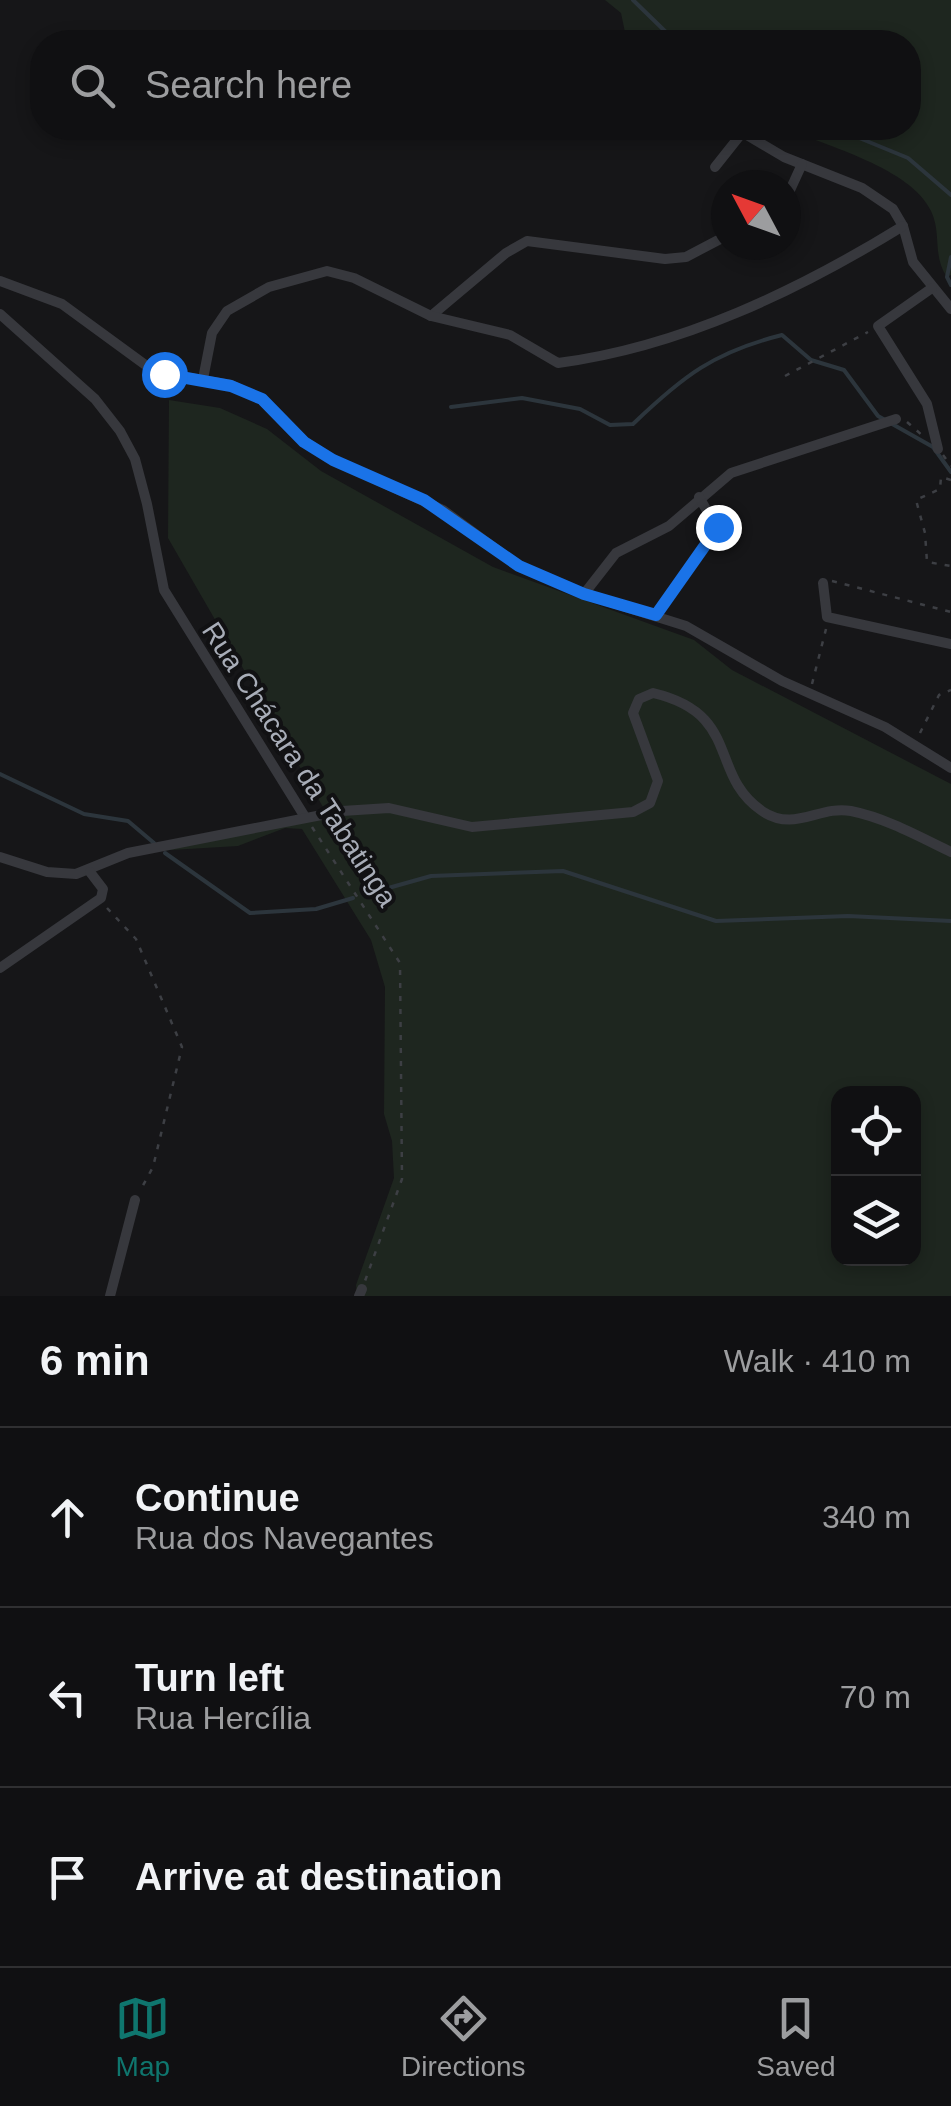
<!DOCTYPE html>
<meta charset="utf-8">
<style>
body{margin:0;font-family:Helvetica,sans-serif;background:#1e1e20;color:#f1f3f6}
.controls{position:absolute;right:30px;bottom:30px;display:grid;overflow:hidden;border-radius:20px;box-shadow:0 5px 15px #0003}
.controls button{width:90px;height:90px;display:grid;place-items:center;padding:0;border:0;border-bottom:2px solid #303032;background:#101012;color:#f1f3f6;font:50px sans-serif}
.compass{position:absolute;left:711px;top:170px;width:90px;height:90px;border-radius:50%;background:#101012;box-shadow:0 5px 15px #0003;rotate:311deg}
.stop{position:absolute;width:30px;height:30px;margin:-22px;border:8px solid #1a73e8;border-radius:50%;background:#fff}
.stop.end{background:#1a73e8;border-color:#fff;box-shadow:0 2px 10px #0008}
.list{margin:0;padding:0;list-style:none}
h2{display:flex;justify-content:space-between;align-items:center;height:130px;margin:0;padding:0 40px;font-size:42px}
h2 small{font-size:32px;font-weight:400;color:#9c9d9f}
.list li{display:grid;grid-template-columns:65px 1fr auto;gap:30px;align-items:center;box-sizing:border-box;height:180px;padding:0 40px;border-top:2px solid #303032}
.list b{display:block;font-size:38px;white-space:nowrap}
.list p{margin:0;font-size:32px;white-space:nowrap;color:#9c9d9f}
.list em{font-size:32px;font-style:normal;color:#9c9d9f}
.icon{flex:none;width:55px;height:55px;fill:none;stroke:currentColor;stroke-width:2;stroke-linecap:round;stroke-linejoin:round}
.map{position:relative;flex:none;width:951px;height:1296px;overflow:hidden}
.search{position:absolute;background:#101012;box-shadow:0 5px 15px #0003;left:30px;right:30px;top:30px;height:110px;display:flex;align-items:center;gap:25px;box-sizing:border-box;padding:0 35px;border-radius:40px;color:#9c9d9f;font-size:38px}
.sheet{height:670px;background:#101012}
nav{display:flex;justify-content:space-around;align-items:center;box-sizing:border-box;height:140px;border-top:2px solid #303032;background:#101012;font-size:28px;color:#9c9d9f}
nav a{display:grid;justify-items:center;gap:5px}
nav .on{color:#0f766e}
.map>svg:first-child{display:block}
.green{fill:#1e261f;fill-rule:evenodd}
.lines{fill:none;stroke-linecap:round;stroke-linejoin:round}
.stream{stroke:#2c353c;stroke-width:4}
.path{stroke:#3d3f44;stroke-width:2.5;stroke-dasharray:5 8;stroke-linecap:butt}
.street{stroke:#37383d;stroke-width:10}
.route{stroke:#1a73e8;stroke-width:12}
.labels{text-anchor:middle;stroke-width:8;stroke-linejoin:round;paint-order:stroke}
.street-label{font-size:28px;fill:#a8adb8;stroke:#111113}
</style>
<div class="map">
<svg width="951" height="1296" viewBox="0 0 951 1296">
<rect width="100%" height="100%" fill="#161618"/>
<g class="green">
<path d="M605 0H951V275L947 277C932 255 942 234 931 211 911 168 826 146 785 128H908V42H627L621 13Z"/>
<path d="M169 400 220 408 267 429 321 471 493 567 694 640 732 670 951 784V1296H357L356 1285 394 1178 392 1141 384 1114 385 987 371 940 302 829 285 828 238 846 154 851 327 814 168 538ZM838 1094H914V1258H838Z"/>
</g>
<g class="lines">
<g class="stream">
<polyline points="633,0 669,35 713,42"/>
<polyline points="835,128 908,158 951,195"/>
<polyline points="951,257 947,277 951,285"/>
<path d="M451 407 522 398 580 409 610 425 633 424C683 376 714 352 782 335L811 360 844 370 878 416 933 447 951 472"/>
<polyline points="0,774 84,814 128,821 154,843"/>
<polyline points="165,853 250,913 316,909 353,898"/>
<polyline points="367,894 431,876 563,871 716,921 848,916 951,921"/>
</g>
<g class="path">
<polyline points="785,376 868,332"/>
<polyline points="907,422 923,436"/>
<polyline points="943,455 951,466"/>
<polyline points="951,480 941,477 940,489 916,500 925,533 927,562 951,566"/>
<polyline points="832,581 951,612"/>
<polyline points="812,684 826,629"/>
<polyline points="920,733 939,695 951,690"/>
<polyline points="312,827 400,963 402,1179 365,1281"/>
<polyline points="107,908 136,939 182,1047 153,1167 140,1191"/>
</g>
<g class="street">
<polyline points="570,37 577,42"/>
<polyline points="735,128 784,157 862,188 893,209 903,226 913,262 951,309"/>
<polyline points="715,167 742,133"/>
<polyline points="786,199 802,164"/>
<polyline points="0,281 62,304 155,372 231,385 261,399 305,442 333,460 443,510 519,566 584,594 686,626 782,681 885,727 951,768"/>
<polyline points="932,288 878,326 927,404 938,449"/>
<polyline points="0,314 95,399 120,431 135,459 147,504 164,590 305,817"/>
<polyline points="431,316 506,253 527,241 665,259 686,257 726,236"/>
<path d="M203 379 212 333 227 311 269 287 327 271 354 278 431 316 510 335 558 363C681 347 799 290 903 226"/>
<polyline points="823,583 827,617 951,644"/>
<polyline points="584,594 616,553 669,526 731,473 896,419"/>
<polyline points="656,615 717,528 699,497"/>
<path d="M0 857 47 872 76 874 128 853 342 811 389 808 472 827 633 812 650 803 658 781 633 713 639 699 653 693C742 714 708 774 762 811 795 833 819 805 851 811 886 818 920 837 951 852"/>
<polyline points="0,968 101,898 103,889 90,872"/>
<polyline points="110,1296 135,1200"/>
<polyline points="359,1296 362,1289"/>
</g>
</g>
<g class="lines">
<polyline class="route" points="164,374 231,386 262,399 304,442 333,460 424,500 519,566 584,594 656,615 718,527"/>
</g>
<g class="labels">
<g class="street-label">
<text transform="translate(300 764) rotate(57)" y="10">Rua Chácara da Tabatinga</text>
</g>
</g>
</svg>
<div class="controls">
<button><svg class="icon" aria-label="locate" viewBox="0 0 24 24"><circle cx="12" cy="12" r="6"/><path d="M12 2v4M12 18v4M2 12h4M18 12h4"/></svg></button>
<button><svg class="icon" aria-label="layers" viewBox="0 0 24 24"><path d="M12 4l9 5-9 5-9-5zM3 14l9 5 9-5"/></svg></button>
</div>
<svg class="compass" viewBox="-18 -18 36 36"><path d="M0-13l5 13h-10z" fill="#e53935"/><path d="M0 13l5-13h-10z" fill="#9c9d9f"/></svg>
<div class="stop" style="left:164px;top:374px"></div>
<div class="stop end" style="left:718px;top:527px"></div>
<div class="search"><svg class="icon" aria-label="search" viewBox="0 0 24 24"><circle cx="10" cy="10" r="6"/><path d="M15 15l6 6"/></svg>Search here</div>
</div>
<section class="sheet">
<h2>6 min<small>Walk · 410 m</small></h2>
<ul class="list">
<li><svg class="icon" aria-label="ahead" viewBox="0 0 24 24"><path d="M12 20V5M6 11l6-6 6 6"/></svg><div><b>Continue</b><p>Rua dos Navegantes</p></div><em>340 m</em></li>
<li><svg class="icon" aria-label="left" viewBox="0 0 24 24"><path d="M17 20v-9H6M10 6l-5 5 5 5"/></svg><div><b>Turn left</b><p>Rua Hercília</p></div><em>70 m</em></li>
<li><svg class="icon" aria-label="arrive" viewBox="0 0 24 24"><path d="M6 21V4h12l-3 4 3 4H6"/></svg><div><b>Arrive at destination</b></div></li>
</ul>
</section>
<nav>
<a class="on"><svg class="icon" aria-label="map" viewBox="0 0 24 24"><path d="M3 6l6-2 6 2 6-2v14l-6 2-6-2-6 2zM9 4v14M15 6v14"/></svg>Map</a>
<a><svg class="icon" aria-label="directions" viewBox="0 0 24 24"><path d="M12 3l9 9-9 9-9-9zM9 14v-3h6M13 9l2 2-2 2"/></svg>Directions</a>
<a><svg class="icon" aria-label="saved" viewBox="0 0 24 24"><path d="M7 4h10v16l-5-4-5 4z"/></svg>Saved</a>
</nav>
